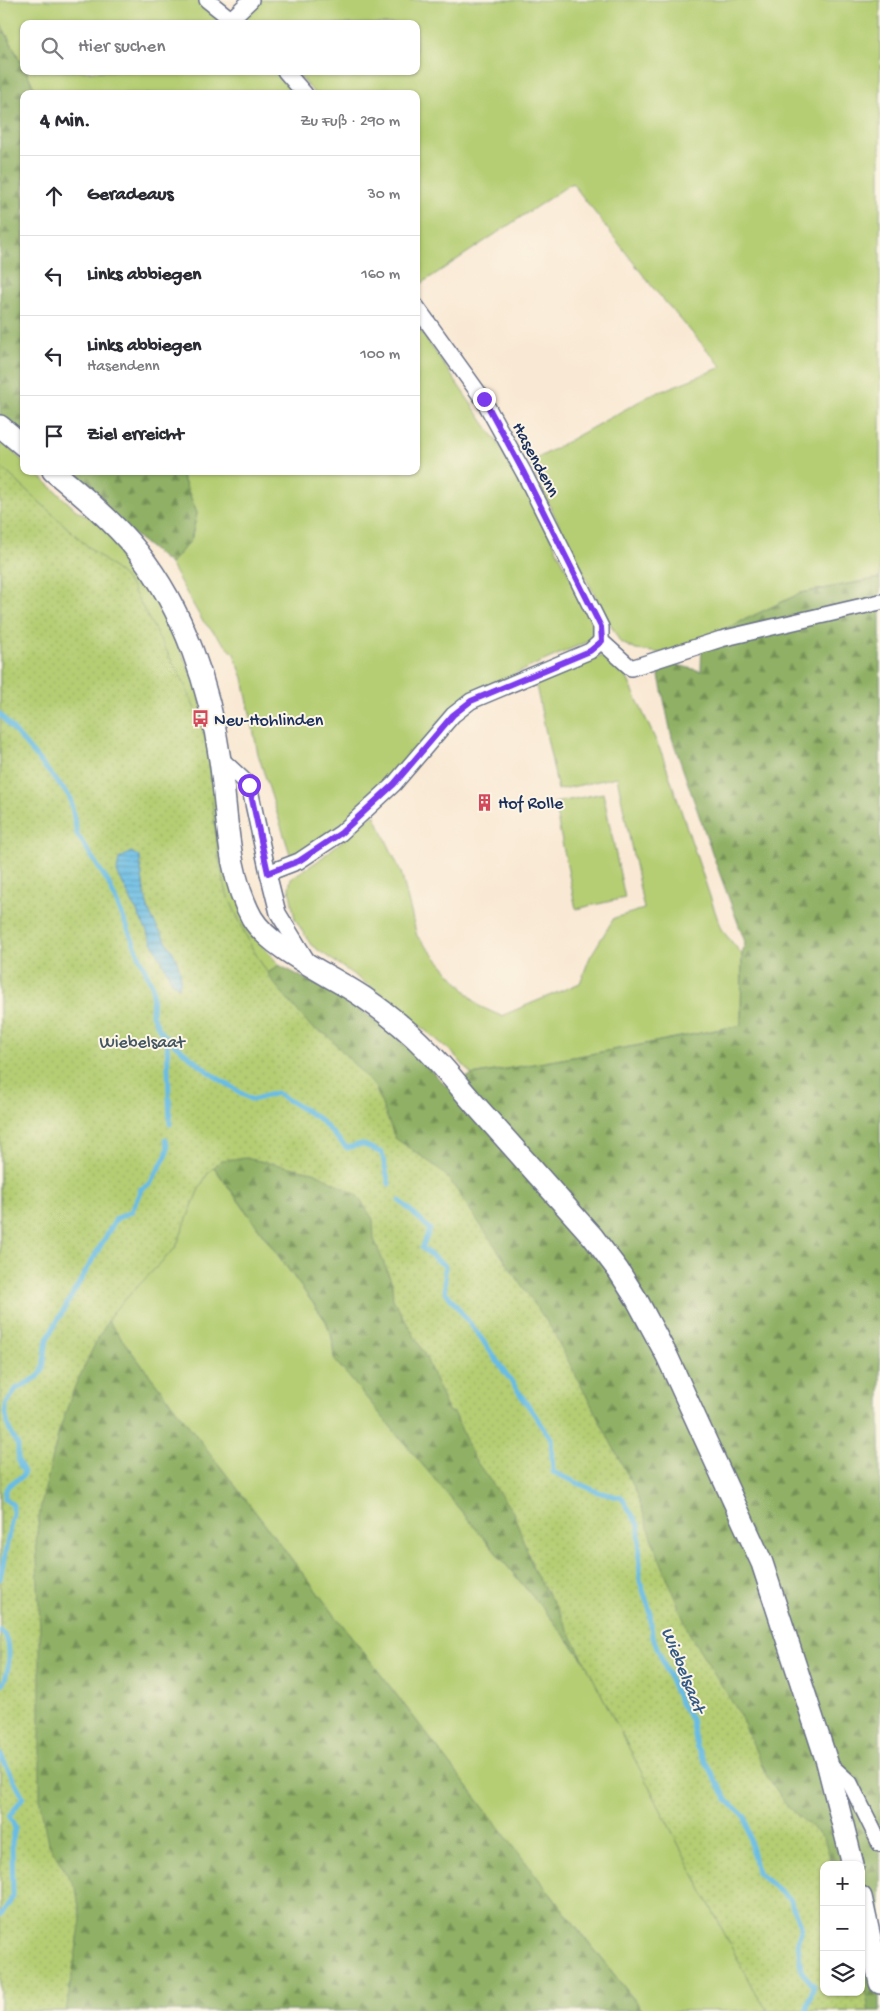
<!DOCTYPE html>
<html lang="de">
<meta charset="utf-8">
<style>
body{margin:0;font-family:"Gochi Hand",sans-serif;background:#f7f7f7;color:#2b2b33}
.controls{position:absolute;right:15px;bottom:15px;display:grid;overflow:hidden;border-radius:10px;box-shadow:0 1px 4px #0004}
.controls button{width:45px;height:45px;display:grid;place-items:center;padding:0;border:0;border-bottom:1px solid #e1e1e2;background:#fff;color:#2b2b33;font:25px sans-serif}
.stop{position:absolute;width:15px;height:15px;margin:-11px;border:4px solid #7c3aed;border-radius:50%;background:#fff}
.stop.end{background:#7c3aed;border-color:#fff;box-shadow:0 1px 5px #0008}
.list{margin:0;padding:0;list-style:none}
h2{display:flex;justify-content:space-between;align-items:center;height:65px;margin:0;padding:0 20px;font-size:21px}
h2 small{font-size:16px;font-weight:400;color:#7c7c81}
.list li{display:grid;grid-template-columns:32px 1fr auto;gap:15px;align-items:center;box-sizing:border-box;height:80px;padding:0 20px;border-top:1px solid #e1e1e2}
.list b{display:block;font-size:19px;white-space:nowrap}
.list p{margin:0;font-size:16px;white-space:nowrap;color:#7c7c81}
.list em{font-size:16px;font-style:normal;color:#7c7c81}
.icon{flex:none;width:28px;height:28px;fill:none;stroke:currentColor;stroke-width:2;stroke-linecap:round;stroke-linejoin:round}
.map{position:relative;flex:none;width:880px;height:2011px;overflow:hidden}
.search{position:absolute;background:#fff;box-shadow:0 1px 4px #0004;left:20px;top:20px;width:400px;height:55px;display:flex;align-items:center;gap:12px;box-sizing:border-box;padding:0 18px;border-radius:10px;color:#7c7c81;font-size:19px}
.panel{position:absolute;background:#fff;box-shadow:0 1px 4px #0004;left:20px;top:90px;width:400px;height:385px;border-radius:10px}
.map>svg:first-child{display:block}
.grass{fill:#b5ce73;stroke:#687e68}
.forest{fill:url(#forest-firs);stroke:#567062}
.park{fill:url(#park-dots);stroke:#687e68}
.water{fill:url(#water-rules);stroke:#4276a1}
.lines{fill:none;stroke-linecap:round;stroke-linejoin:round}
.stream{stroke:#68bce4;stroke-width:5}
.street-casing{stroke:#697087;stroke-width:18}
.secondary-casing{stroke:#697087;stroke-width:24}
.street{stroke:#fff;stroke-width:15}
.secondary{stroke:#fff;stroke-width:21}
.route{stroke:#7c3aed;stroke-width:6}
.labels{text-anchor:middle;stroke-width:4;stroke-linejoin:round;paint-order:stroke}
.street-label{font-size:18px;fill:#1b2f5e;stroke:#fcf5e5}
.poi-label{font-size:18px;fill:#1b2f5e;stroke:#fcf5e5;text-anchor:start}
.park-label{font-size:18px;fill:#425763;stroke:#fcf5e5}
.water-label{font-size:19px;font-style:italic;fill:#325986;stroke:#fcf5e5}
</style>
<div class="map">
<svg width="880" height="2011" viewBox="0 0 880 2011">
<defs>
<pattern id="forest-firs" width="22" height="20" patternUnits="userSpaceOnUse" patternTransform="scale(1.25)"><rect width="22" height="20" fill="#90b165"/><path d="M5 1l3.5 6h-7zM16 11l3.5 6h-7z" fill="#759056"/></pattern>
<pattern id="park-dots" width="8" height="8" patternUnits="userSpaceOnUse" patternTransform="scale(1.25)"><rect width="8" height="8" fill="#b5ce73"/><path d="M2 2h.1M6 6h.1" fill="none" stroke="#9bb166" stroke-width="1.8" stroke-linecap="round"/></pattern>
<pattern id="water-rules" width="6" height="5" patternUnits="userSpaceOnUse" patternTransform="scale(1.25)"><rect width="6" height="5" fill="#68bce4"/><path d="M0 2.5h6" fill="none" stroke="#5599bc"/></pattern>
</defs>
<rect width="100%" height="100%" fill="#fcf5e5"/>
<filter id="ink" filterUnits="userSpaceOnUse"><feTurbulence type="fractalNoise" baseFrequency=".02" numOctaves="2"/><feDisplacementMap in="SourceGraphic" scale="10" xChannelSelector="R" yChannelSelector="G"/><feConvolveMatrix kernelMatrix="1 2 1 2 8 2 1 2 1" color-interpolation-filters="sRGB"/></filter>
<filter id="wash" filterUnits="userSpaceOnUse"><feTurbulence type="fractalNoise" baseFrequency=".0096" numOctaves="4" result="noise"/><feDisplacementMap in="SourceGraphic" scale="20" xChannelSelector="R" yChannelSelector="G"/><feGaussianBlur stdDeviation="1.12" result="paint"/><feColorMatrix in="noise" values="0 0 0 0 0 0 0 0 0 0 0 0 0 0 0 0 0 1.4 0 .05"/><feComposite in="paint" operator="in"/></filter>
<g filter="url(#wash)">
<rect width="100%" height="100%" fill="#f9e9d4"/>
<g class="grass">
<polygon points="0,0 197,0 227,24 24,24 24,68 0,22"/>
<polygon points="262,0 880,0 880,578 801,593 702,640 661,653 636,650 620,642 574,556 529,463 649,396 722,367 654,289 572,183 416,287 416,94 315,94 295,71 416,71 416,24 243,24 240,21 252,4"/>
<polygon points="26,71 278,71 298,94 37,94"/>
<polygon points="416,324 520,475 592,621 593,639 467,695 385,786 327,836 291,857 258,754 243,678 234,654 202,620 170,564 191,540 197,514 180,471 416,471"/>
<polygon points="0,440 24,462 24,471 34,471 76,510 98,522 144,568 197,686 254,935 279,965 141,1067 326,1321 332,1337 335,1359 554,1622 752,1877 824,1992 845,2011 643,2011 548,1891 0,1339"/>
<polygon points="605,655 615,659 623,669 662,754 721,929 742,954 741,1025 635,1046 472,1075 452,1052 378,992 311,945 295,919 289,888 291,878 318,861 374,814 401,872 417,936 479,1006 501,1016 580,983 590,957 614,918 644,909 617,777 558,790 535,681"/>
<polygon points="603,793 625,898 576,909 554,803"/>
</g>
<g class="forest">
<polygon points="0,22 24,68 24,71 26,71 37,94 24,94 24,440 0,419"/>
<polygon points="59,471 180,471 197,513 191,540 170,564 100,507"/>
<polygon points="880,578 880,2011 845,2011 861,1992 861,1865 824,1865 752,1877 554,1622 334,1359 332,1337 326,1321 141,1067 279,965 349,1002 393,1032 446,1086 472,1075 635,1046 741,1025 742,954 745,942 715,861 672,738 659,676 661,669 673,664 701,671 702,640 801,593"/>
<polygon points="60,1259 548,1891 643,2011 0,2011 0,1339"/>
</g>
<polygon class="park" points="0,466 83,542 123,576 132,588 185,685 201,724 210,752 212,801 219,859 227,894 252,948 273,982 312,1028 327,1035 375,1087 395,1138 438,1168 449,1179 551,1328 636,1491 655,1547 689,1633 739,1713 766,1775 789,1808 824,1838 832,1865 824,1865 824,1992 861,1992 861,1969 869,2011 768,2011 754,1991 559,1612 535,1573 513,1512 473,1457 455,1414 448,1411 424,1353 393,1299 392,1283 374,1239 373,1219 357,1195 314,1172 245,1158 221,1160 208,1173 198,1191 176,1247 113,1312 95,1344 75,1386 59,1431 41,1505 36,1539 40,1629 40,1803 48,1843 76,1889 81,1920 66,2011 0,2011"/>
<path class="water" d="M131 852 140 857C141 872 145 905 152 918 162 938 187 963 179 987L173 983 117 872 119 859Z"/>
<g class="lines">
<g class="stream">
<polyline points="0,714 70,797 77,834 108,882 153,988 152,1015 162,1034 210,1073 252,1100 276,1093 318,1118 347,1148 362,1144 382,1153 389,1184"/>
<polyline points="167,1038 170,1124"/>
<polyline points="400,1201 430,1229 422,1248 445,1266 445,1291 481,1338 551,1438 553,1472 598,1492 622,1498 639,1526 640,1581 650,1611 652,1635 680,1703 691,1719 696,1746 728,1801 745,1817 757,1872 790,1900 801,1927 798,1941 801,1971 814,1986 806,2011"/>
<path d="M0 1579 13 1513V1505L5 1499C4 1486 11 1483 22 1477L24 1472 18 1461V1446L9 1429 6 1416V1405L16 1389 38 1377 43 1369 47 1339 116 1219 132 1211 141 1189 150 1184 166 1156 168 1148 166 1140"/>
<path d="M0 1630C3 1633 6 1636 7 1640 11 1651 9 1679 0 1686"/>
<polyline points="0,1754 23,1797 9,1817 13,1823 15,1829 12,1842 13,1896 7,1907 0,1916"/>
</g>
</g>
</g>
<g filter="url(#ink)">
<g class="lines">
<defs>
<g id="street">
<polyline points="207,0 237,24"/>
<polyline points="231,19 251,0"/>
<polyline points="285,71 305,94"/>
<polyline points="416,306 483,399 524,473 601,627 601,641"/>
<polyline points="601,641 631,668 721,639 880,602"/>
<polyline points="220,758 249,785 268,873 299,861 341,833 394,784 453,715 471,701 590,651 601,641"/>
<polyline points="268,873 278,913 308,962"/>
<polyline points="828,1763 850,1783 880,1844"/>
</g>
<g id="secondary">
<polyline points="0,426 24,446"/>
<path d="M53 471C83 496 114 522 138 552 184 610 210 688 220 760 228 812 226 871 252 918 271 950 331 975 363 997 385 1012 408 1030 427 1050 445 1068 461 1089 479 1109 517 1152 555 1194 593 1237L618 1270 637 1300 667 1356 762 1563 827 1762 853 1865"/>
<polyline points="861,1897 880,1983"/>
</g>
</defs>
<use href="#street" class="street-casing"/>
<use href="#secondary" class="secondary-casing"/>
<use href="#street" class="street"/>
<use href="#secondary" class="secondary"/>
</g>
</g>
<g class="lines" filter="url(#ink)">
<polyline class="route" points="249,785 268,873 299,861 341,833 394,784 453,715 471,701 590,651 602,641 601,627 524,473 484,399"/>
</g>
<defs>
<symbol id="bus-bare" viewBox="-9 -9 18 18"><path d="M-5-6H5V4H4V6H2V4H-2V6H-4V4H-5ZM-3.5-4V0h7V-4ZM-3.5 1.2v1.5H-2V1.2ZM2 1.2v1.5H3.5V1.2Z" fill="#d1495b" stroke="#fcf5e5" stroke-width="2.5" paint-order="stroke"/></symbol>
<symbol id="building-bare" viewBox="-9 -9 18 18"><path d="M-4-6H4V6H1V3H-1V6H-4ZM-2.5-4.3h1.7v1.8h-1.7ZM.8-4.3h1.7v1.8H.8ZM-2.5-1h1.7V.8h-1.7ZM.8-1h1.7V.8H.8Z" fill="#d1495b" stroke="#fcf5e5" stroke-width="2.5" paint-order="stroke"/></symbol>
</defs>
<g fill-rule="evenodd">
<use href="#bus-bare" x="188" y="706" width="25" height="25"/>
<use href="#building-bare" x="472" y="790" width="25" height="25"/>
</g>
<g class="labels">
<g class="street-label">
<text transform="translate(537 459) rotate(62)" y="6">Hasendenn</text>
</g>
<g class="poi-label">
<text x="214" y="725">Neu-Hohlinden</text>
<text x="498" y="808">Hof Rolle</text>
</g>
<g class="park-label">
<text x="142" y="1047">Wiebelsaat</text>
</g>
<g class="water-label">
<text transform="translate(685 1669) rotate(68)" y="7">Wiebelsaat</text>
</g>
</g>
</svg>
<div class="controls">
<button>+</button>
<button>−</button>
<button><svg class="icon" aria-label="layers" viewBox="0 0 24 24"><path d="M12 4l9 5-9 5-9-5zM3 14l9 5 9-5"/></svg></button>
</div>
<div class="stop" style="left:249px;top:785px"></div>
<div class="stop end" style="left:484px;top:399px"></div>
<div class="search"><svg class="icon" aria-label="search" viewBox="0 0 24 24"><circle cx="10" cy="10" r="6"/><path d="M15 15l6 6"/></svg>Hier suchen</div>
<section class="panel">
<h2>4 Min.<small>Zu Fuß · 290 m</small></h2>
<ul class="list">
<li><svg class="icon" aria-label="ahead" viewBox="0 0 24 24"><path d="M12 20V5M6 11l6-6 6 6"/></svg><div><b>Geradeaus</b></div><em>30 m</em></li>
<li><svg class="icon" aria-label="left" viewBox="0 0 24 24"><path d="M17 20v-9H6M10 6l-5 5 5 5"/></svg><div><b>Links abbiegen</b></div><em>160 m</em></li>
<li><svg class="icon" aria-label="left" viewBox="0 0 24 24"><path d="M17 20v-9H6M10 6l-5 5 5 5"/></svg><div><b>Links abbiegen</b><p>Hasendenn</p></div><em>100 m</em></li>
<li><svg class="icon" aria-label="arrive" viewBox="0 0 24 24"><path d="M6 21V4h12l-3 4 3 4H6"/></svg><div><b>Ziel erreicht</b></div></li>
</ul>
</section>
</div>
